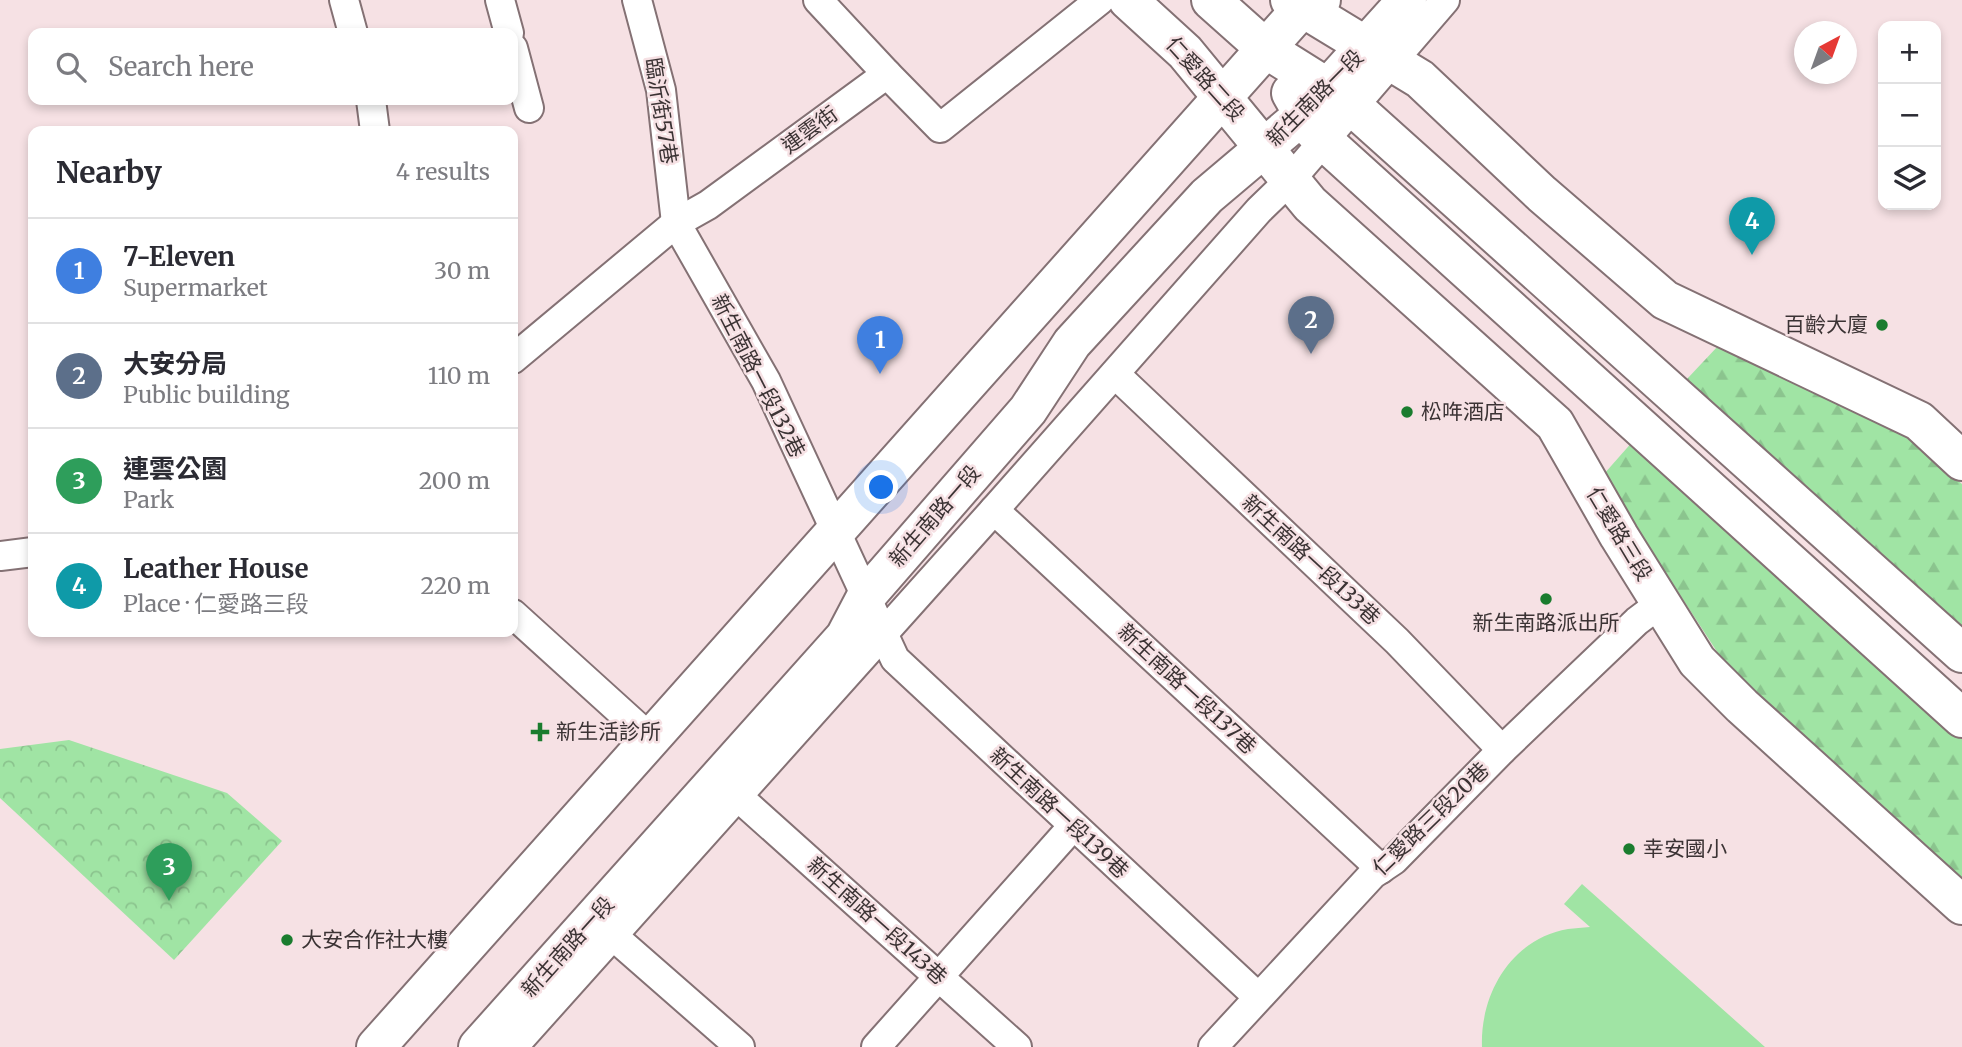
<!DOCTYPE html>
<meta charset="utf-8">
<style>
body{margin:0;font-family:Merriweather,"Noto Sans TC",serif;background:#f2f2f3;color:#2b2b33}
.controls{position:absolute;right:21px;top:21px;display:grid;overflow:hidden;border-radius:14px;box-shadow:0 4px 10px #0003}
.controls button{width:63px;height:63px;display:grid;place-items:center;padding:0;border:0;border-bottom:2px solid #e1e1e2;background:#fff;color:#2b2b33;font:35px sans-serif}
.compass{position:absolute;left:1794px;top:21px;width:63px;height:63px;border-radius:50%;background:#fff;box-shadow:0 4px 10px #0003;rotate:41deg}
.you{position:absolute;left:882px;top:488px;width:24px;height:24px;margin:-18px;border:5px solid #fff;border-radius:50%;background:#1a73e8;box-shadow:0 0 0 10px #1a73e833}
.badge{display:grid;place-items:center;width:46px;height:46px;border-radius:50%;background:#1a7c2e;color:#fff;font-size:23px;font-weight:700}
.pin{position:absolute;translate:-50% -58px;filter:drop-shadow(0 2px 4px #0008)}
.pin::after{content:'';position:absolute;top:37px;width:24px;height:21px;background:inherit;clip-path:polygon(0 0,100% 0,50% 100%)}
.list{margin:0;padding:0;list-style:none}
h2{display:flex;justify-content:space-between;align-items:center;height:91px;margin:0;padding:0 28px;font-size:30px}
h2 small{font-size:23px;font-weight:400;color:#7c7c81}
.list li{display:grid;grid-template-columns:46px 1fr auto;gap:21px;align-items:center;box-sizing:border-box;height:105px;padding:0 28px;border-top:2px solid #e1e1e2}
.list b{display:block;font-size:26px;white-space:nowrap}
.list p{margin:0;font-size:23px;white-space:nowrap;color:#7c7c81}
.list em{font-size:23px;font-style:normal;color:#7c7c81}
.icon{flex:none;width:38px;height:38px;fill:none;stroke:currentColor;stroke-width:2;stroke-linecap:round;stroke-linejoin:round}
.map{position:relative;flex:none;width:1962px;height:1047px;overflow:hidden}
.search{position:absolute;background:#fff;box-shadow:0 4px 10px #0003;left:28px;top:28px;width:490px;height:77px;display:flex;align-items:center;gap:18px;box-sizing:border-box;padding:0 24px;border-radius:14px;color:#7c7c81;font-size:26px}
.panel{position:absolute;background:#fff;box-shadow:0 4px 10px #0003;left:28px;top:126px;width:490px;height:511px;border-radius:14px}
.map>svg:first-child{display:block}
.grass{fill:#a0e4a4}
.forest{fill:url(#forest-firs)}
.park{fill:url(#park-crowns)}
.lines{fill:none;stroke-linecap:round;stroke-linejoin:round}
.street-casing{stroke:#847174;stroke-width:32}
.secondary-casing{stroke:#847174;stroke-width:42}
.street{stroke:#fff;stroke-width:28}
.secondary{stroke:#fff;stroke-width:38}
.poi-dot{fill:#1a7c2e;stroke:#f6e1e4;stroke-width:2.5}
.labels{text-anchor:middle;stroke-width:5;stroke-linejoin:round;paint-order:stroke}
.street-label{font-size:21px;fill:#3b3334;stroke:#f6e1e4}
.poi-label{font-size:21px;fill:#3b3334;stroke:#f6e1e4;text-anchor:start}
</style>
<div class="map">
<svg width="1962" height="1047" viewBox="0 0 1962 1047">
<defs>
<pattern id="forest-firs" width="22" height="20" patternUnits="userSpaceOnUse" patternTransform="scale(1.75)"><rect width="22" height="20" fill="#a0e4a4"/><path d="M5 1l3.5 6h-7zM16 11l3.5 6h-7z" fill="#8bc48e"/></pattern>
<pattern id="park-crowns" width="20" height="18" patternUnits="userSpaceOnUse" patternTransform="scale(1.75)"><rect width="20" height="18" fill="#a0e4a4"/><path d="M2 6a3 3 0 1 1 6 0M12 15a3 3 0 1 1 6 0" fill="none" stroke="#8bc48e"/></pattern>
</defs>
<rect width="100%" height="100%" fill="#f6e1e4"/>
<path class="grass" d="M1582 884 1765 1047H1482C1480 994 1511 939 1568 929 1575 928 1582 928 1590 927L1564 904Z"/>
<g class="forest">
<polygon points="1718,346 1903,433 1962,484 1962,627 1687,379"/>
<polygon points="1634,440 1962,736 1962,881 1727,667 1665,572 1604,474"/>
</g>
<polygon class="park" points="69,740 227,793 282,841 174,960 0,798 0,749"/>
<g class="lines">
<defs>
<g id="street">
<polyline points="344,0 353,33"/>
<polyline points="500,0 509,33"/>
<polyline points="637,0 661,90 676,223 766,381 895,659 1258,997"/>
<polyline points="818,0 887,74"/>
<polyline points="513,48 529,108"/>
<polyline points="371,100 375,131"/>
<polyline points="513,359 676,223 708,205 887,74 940,128 1100,0"/>
<polyline points="1115,374 1397,641 1502,750"/>
<polyline points="994,510 1381,869"/>
<polyline points="0,556 33,552"/>
<polyline points="513,614 651,739"/>
<polyline points="736,795 1017,1047"/>
<polyline points="612,935 740,1047"/>
<polyline points="513,1047 994,510 1259,210 1291,179 1445,0"/>
<polyline points="876,1047 1073,826"/>
<polyline points="1213,1047 1373,874 1394,860 1502,750 1637,621 1661,603"/>
</g>
<g id="secondary">
<polyline points="1128,0 1185,52 1310,204 1555,424 1619,536 1697,661 1742,706 1962,905"/>
<polyline points="1211,0 1266,49 1341,96 1962,653"/>
<polyline points="1290,0 1420,79 1542,194 1665,300 1919,421 1962,461"/>
<polyline points="1291,93 1311,128 1324,141 1962,718"/>
<polyline points="376,1047 1302,8 1321,0"/>
<polyline points="478,1047 845,637 867,595 1028,410 1072,343 1207,196 1304,114 1407,0"/>
</g>
</defs>
<use href="#street" class="street-casing"/>
<use href="#secondary" class="secondary-casing"/>
<use href="#street" class="street"/>
<use href="#secondary" class="secondary"/>
</g>
<g class="poi-dot">
<circle cx="1882" cy="325" r="7"/>
<circle cx="1407" cy="412" r="7"/>
<circle cx="1546" cy="599" r="7"/>
<path d="M536.5 721.5h7v7h7v7h-7v7h-7v-7h-7v-7h7z"/>
<circle cx="1629" cy="849" r="7"/>
<circle cx="287" cy="940" r="7"/>
</g>
<g class="labels">
<g class="street-label">
<text transform="translate(1205 79) rotate(48)" y="7">仁愛路二段</text>
<text transform="translate(1315 98) rotate(-45)" y="7">新生南路一段</text>
<text transform="translate(661 111) rotate(81)" y="7">臨沂街57巷</text>
<text transform="translate(810 130) rotate(-36)" y="7">連雲街</text>
<text transform="translate(758 376) rotate(63)" y="7">新生南路一段132巷</text>
<text transform="translate(935 516) rotate(-49)" y="7">新生南路一段</text>
<text transform="translate(1619 534) rotate(59)" y="7">仁愛路三段</text>
<text transform="translate(1311 560) rotate(43)" y="7">新生南路一段133巷</text>
<text transform="translate(1187 689) rotate(43)" y="7">新生南路一段137巷</text>
<text transform="translate(1059 813) rotate(43)" y="7">新生南路一段139巷</text>
<text transform="translate(1431 819) rotate(-44)" y="7">仁愛路三段20巷</text>
<text transform="translate(877 921) rotate(42)" y="7">新生南路一段143巷</text>
<text transform="translate(568 947) rotate(-48)" y="7">新生南路一段</text>
</g>
<g class="poi-label">
<text x="1868" y="332" text-anchor="end">百齡大廈</text>
<text x="1421" y="419">松哖酒店</text>
<text x="1546" y="630" text-anchor="middle">新生南路派出所</text>
<text x="556" y="739">新生活診所</text>
<text x="1643" y="856">幸安國小</text>
<text x="301" y="947">大安合作社大樓</text>
</g>
</g>
</svg>
<div class="controls">
<button>+</button>
<button>−</button>
<button><svg class="icon" aria-label="layers" viewBox="0 0 24 24"><path d="M12 4l9 5-9 5-9-5zM3 14l9 5 9-5"/></svg></button>
</div>
<svg class="compass" viewBox="-18 -18 36 36"><path d="M0-13l5 13h-10z" fill="#e53935"/><path d="M0 13l5-13h-10z" fill="#7c7c81"/></svg>
<div class="you"></div>
<div class="pin badge" style="left:880px;top:374px;background:#3f7fe0">1</div>
<div class="pin badge" style="left:1311px;top:354px;background:#5c6f8a">2</div>
<div class="pin badge" style="left:169px;top:901px;background:#2e9e5b">3</div>
<div class="pin badge" style="left:1752px;top:255px;background:#0f9aa8">4</div>
<div class="search"><svg class="icon" aria-label="search" viewBox="0 0 24 24"><circle cx="10" cy="10" r="6"/><path d="M15 15l6 6"/></svg>Search here</div>
<section class="panel">
<h2>Nearby<small>4 results</small></h2>
<ul class="list">
<li><span class="badge" style="background:#3f7fe0">1</span><div><b>7-Eleven</b><p>Supermarket</p></div><em>30 m</em></li>
<li><span class="badge" style="background:#5c6f8a">2</span><div><b>大安分局</b><p>Public building</p></div><em>110 m</em></li>
<li><span class="badge" style="background:#2e9e5b">3</span><div><b>連雲公園</b><p>Park</p></div><em>200 m</em></li>
<li><span class="badge" style="background:#0f9aa8">4</span><div><b>Leather House</b><p>Place · 仁愛路三段</p></div><em>220 m</em></li>
</ul>
</section>
</div>
